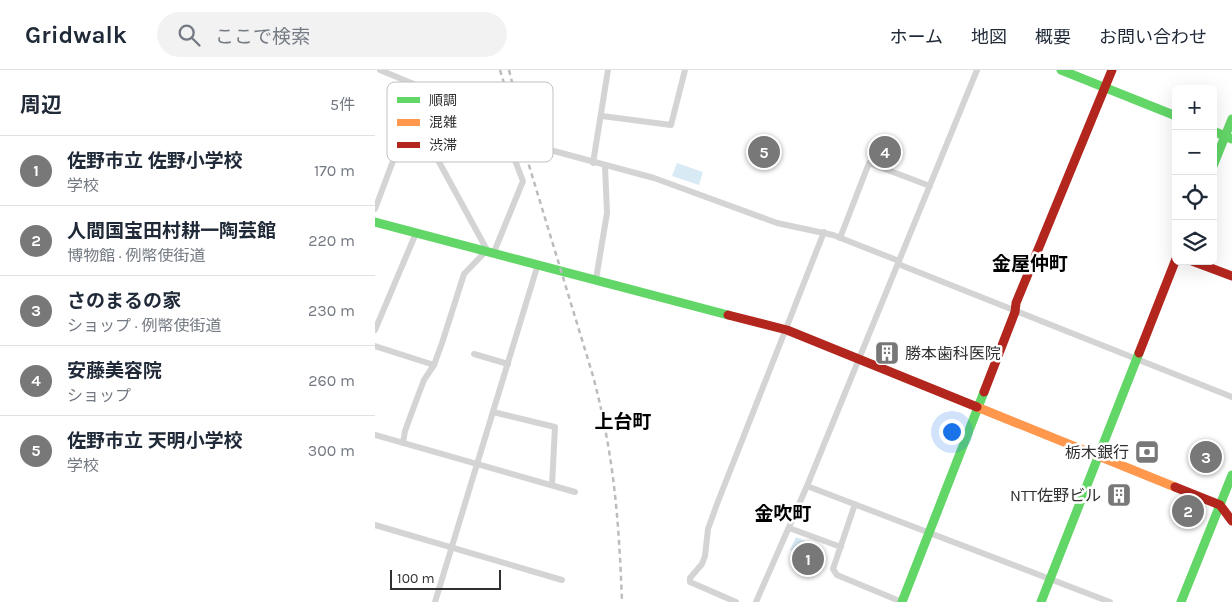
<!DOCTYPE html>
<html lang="ja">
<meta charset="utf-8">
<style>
body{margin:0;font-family:Karla,"Noto Sans JP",sans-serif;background:#f2f2f3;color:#1f2937}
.controls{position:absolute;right:15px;top:15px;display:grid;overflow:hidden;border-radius:8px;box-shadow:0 5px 20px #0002}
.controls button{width:45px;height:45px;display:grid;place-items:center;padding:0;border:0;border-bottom:1px solid #e0e1e3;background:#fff;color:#1f2937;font:25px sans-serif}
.scale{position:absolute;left:15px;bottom:12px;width:111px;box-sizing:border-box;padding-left:5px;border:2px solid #303030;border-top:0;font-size:14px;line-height:18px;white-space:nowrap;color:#303030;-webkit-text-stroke:4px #fff;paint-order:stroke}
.you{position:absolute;left:576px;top:361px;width:18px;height:18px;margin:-12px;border:4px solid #fff;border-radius:50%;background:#1a73e8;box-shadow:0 0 0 8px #1a73e833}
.badge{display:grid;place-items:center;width:32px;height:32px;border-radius:50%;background:#787878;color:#fff;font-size:16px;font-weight:700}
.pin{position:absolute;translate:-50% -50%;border:2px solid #fff;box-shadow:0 1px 5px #0006}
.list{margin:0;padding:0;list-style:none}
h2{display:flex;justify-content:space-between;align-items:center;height:65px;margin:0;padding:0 20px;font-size:21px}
h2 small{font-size:16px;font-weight:400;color:#747a83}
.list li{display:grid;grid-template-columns:32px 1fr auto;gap:15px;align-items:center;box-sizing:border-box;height:70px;padding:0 20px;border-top:1px solid #e0e1e3}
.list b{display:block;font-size:19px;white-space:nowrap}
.list p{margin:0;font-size:16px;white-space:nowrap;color:#747a83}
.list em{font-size:16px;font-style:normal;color:#747a83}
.icon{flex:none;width:28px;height:28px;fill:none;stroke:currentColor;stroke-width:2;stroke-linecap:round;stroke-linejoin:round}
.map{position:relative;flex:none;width:857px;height:532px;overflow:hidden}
header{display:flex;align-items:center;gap:30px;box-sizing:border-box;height:70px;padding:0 25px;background:#fff;border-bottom:1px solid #e0e1e3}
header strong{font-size:24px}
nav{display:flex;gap:28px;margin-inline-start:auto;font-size:18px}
.search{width:350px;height:45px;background:#f2f2f3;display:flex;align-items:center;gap:12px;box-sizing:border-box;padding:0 18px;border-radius:28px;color:#747a83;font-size:19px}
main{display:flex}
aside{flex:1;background:#fff}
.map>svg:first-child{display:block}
.water{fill:#d8eaf4}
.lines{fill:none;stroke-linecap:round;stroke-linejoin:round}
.street{stroke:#d4d4d4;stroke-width:6}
.fast{stroke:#63d668;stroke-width:9}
.slow{stroke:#ff974d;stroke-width:9}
.jam{stroke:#b3261e;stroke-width:9}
.rail{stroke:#bcbcbc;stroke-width:2.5;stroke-dasharray:5 4;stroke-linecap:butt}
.labels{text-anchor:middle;stroke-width:5;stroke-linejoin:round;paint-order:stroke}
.poi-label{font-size:16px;fill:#303030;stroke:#fff;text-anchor:end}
.quarter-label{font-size:19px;font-weight:bold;fill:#000;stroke:#fff}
.key{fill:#fff;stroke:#c1c1c1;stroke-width:1}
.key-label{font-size:14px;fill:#303030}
</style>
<header>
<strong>Gridwalk</strong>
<div class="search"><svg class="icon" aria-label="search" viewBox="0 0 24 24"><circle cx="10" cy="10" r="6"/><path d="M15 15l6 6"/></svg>ここで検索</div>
<nav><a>ホーム</a><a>地図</a><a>概要</a><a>お問い合わせ</a></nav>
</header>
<main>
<aside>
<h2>周辺<small>5件</small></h2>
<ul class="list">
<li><span class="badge">1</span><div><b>佐野市立 佐野小学校</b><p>学校</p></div><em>170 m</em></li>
<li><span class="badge">2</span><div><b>人間国宝田村耕一陶芸館</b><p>博物館 · 例幣使街道</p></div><em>220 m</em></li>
<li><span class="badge">3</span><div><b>さのまるの家</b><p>ショップ · 例幣使街道</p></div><em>230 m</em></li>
<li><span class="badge">4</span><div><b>安藤美容院</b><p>ショップ</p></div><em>260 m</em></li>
<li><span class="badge">5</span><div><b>佐野市立 天明小学校</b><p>学校</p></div><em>300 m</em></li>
</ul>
</aside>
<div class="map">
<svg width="857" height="532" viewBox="0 0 857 532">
<rect width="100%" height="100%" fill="#fff"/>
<g class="water">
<polygon points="302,93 328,102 324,115 297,106"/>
<polygon points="421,467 446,478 440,491 415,480"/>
</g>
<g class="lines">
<g class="street">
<polyline points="5,0 89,35 164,77 279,108 402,153 458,165 524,191"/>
<polyline points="227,46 296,55 310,0"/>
<polyline points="218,93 233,0"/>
<polyline points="0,139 46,16"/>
<polyline points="465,168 494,93 555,116"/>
<polyline points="119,182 148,111 127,57"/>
<polyline points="523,194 857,327"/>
<polyline points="221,209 232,143 230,96"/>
<polyline points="0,260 41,163"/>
<polyline points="0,276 59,295"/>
<polyline points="99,284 133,294"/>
<polyline points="118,342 180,357 177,415"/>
<polyline points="0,365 200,422"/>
<polyline points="28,373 30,361 41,331 49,310 59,295 67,273 89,204 112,180 45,57 35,47"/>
<polyline points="432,416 735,532"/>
<polyline points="480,434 458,499 462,505 527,532"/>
<polyline points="0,455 187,510"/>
<polyline points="414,458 466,477"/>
<polyline points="60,532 163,194"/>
<polyline points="361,532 315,512 315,508 327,494 330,486 333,459 342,434 449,162"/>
<polyline points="381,532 432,416 602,0"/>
</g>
<g class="fast">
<polyline points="686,0 801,46"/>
<polyline points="838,61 857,69"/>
<polyline points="838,96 857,49"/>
<polyline points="0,152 353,245"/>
<polyline points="527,532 609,322"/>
<polyline points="666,532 764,283"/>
<polyline points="806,532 857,405"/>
</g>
<polyline class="slow" points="602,337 800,417"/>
<g class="jam">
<polyline points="817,191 857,206"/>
<polyline points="353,245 412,260 602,337"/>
<polyline points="764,283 801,189"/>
<polyline points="609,322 640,242 641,233 737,0"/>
<polyline points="800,417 845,435 857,451"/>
</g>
<g class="rail">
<path d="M125 0 218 306C239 385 244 451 247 532"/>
<polyline points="134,0 143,36"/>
</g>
</g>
<defs>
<symbol id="building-square" viewBox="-11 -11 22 22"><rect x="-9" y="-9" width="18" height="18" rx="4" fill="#787878" stroke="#fff"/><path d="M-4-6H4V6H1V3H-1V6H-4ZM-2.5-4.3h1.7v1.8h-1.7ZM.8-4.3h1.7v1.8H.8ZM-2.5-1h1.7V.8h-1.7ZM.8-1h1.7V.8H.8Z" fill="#fff"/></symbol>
<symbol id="bank-square" viewBox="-11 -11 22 22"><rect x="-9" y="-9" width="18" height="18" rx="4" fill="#787878" stroke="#fff"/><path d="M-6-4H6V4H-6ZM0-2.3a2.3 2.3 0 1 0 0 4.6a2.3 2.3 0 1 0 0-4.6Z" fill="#fff"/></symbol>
</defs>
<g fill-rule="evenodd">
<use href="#building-square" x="498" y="269" width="28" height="28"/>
<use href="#bank-square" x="758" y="368" width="28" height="28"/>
<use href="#building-square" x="730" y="411" width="28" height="28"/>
</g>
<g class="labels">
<g class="poi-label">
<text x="530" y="289" text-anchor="start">勝本歯科医院</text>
<text x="754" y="388">栃木銀行</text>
<text x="726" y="431">NTT佐野ビル</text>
</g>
<g class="quarter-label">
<text x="655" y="200">金屋仲町</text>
<text x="248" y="358">上台町</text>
<text x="408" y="450">金吹町</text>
</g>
</g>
<rect x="12" y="12" width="166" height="80" rx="8" class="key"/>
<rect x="22" y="27" width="23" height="6" fill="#63d668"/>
<rect x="22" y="49" width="23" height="7" fill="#ff974d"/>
<rect x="22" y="72" width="23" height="6" fill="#b3261e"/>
<g class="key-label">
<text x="54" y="35">順調</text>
<text x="54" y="57">混雑</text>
<text x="54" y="80">渋滞</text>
</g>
</svg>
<div class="controls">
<button>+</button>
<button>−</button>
<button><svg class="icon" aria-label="locate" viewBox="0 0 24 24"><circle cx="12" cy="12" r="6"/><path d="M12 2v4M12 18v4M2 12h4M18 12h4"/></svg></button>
<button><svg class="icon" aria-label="layers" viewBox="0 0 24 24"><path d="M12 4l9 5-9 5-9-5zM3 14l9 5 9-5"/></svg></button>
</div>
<div class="scale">100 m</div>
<div class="you"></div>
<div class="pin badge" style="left:433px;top:489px">1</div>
<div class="pin badge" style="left:813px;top:441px">2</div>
<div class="pin badge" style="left:831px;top:387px">3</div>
<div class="pin badge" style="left:510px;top:82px">4</div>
<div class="pin badge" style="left:389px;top:82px">5</div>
</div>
</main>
